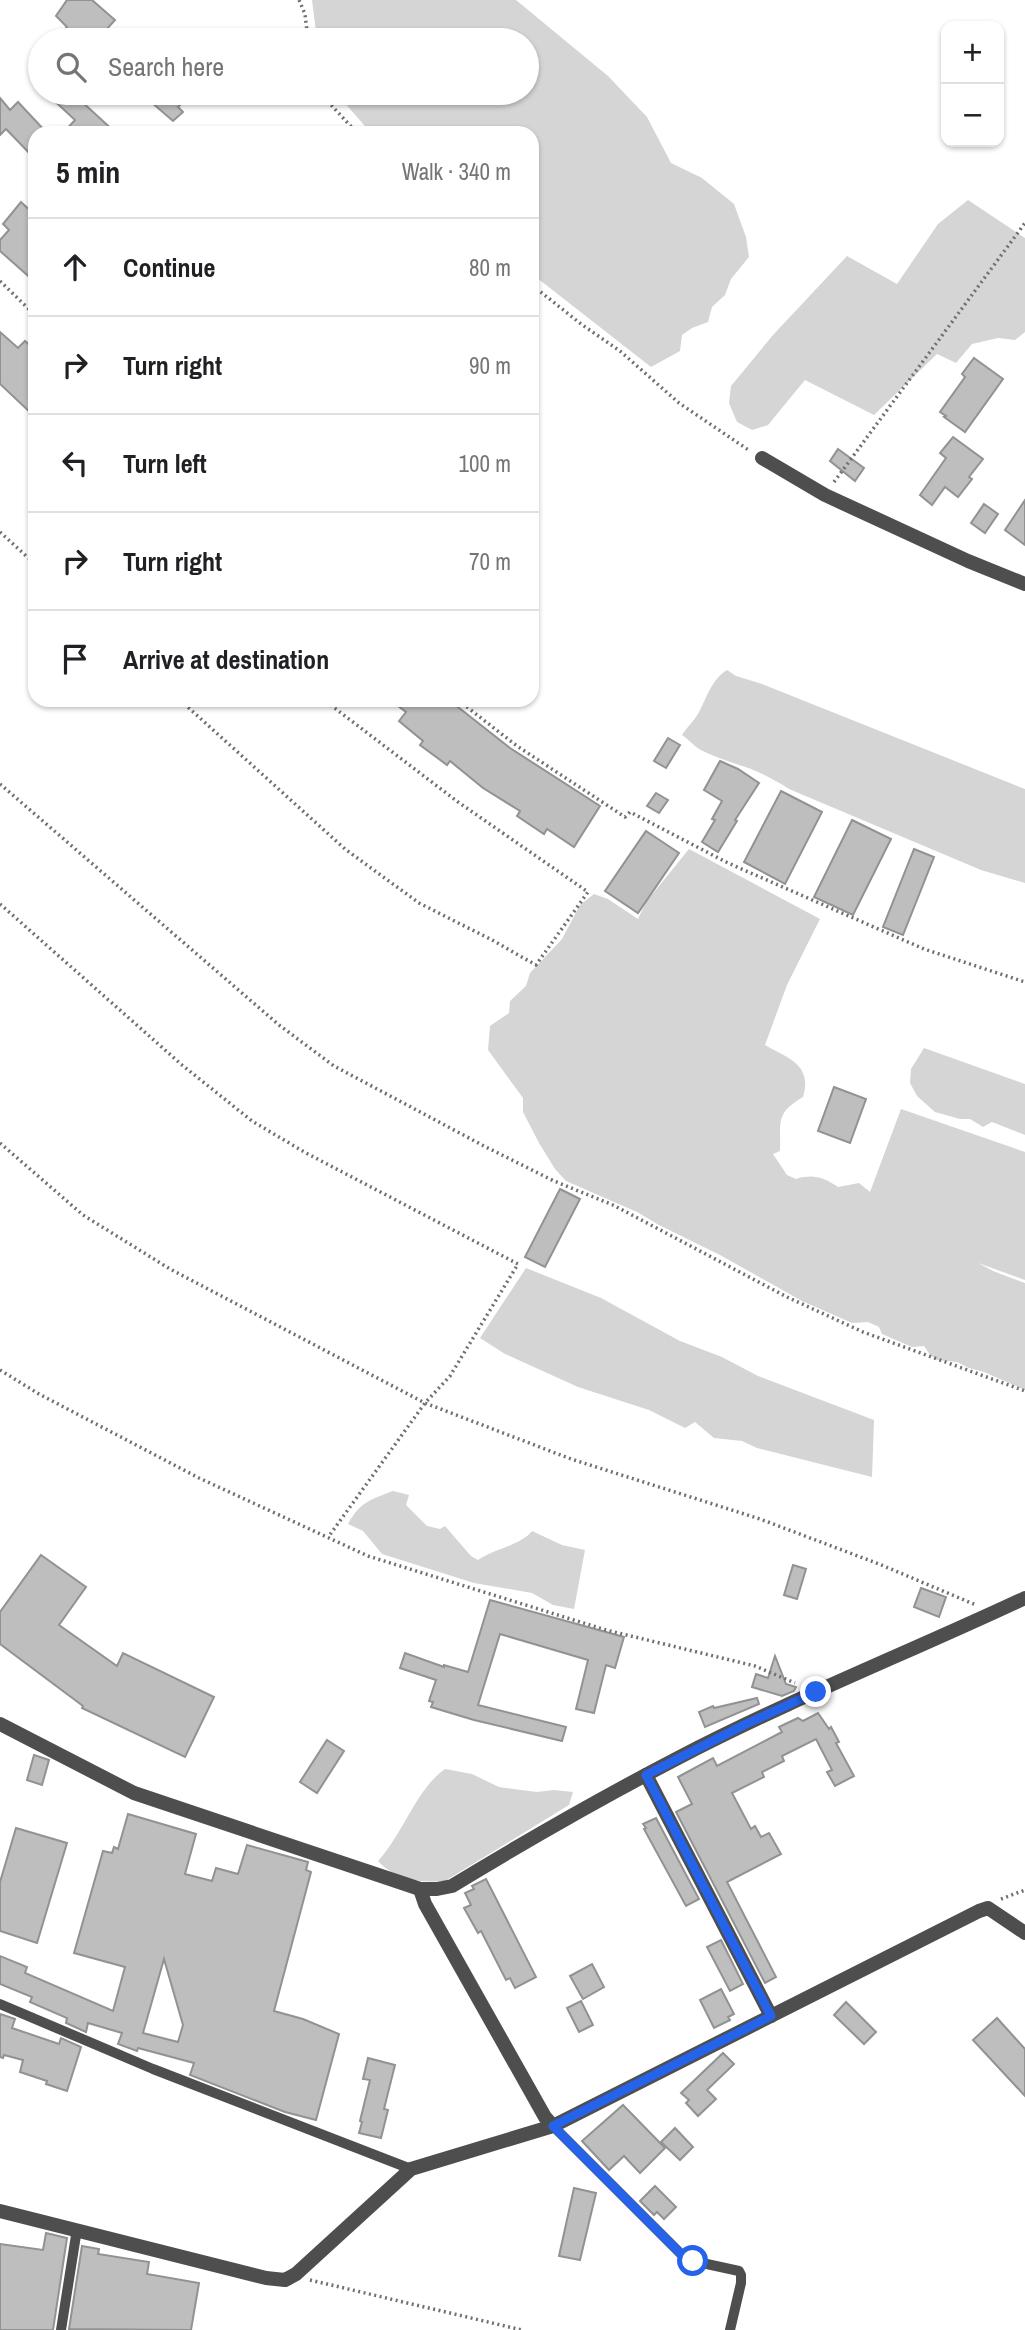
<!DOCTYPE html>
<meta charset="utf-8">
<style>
body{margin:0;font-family:"Archivo Narrow",sans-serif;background:#f2f2f2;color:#202124}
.controls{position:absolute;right:21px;top:21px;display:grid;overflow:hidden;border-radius:14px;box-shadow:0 2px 5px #0004}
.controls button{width:63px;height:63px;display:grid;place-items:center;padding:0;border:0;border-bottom:2px solid #e0e0e0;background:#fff;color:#202124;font:35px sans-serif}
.stop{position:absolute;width:21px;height:21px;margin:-16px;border:5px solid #2563eb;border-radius:50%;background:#fff}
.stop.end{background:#2563eb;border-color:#fff;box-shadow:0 2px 7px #0008}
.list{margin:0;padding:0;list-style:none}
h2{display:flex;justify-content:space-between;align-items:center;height:91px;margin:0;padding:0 28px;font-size:30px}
h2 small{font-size:23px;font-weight:400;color:#757577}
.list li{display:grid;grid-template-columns:46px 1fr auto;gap:21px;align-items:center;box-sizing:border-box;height:98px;padding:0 28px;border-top:2px solid #e0e0e0}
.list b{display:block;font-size:26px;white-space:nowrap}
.list em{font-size:23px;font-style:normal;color:#757577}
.icon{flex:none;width:38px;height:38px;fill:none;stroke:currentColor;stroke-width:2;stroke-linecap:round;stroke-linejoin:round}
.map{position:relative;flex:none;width:1025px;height:2330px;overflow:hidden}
.search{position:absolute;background:#fff;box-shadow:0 2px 5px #0004;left:28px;top:28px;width:511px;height:77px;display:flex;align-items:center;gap:18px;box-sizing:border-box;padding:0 24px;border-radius:38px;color:#757577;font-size:26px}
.panel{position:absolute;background:#fff;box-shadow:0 2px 5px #0004;left:28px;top:126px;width:511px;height:581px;border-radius:21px}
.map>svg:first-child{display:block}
.green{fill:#d5d5d5}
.building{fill:#bebebe;stroke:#929292;stroke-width:2;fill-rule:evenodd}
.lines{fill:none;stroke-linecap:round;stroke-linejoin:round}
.path{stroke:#707070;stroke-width:3.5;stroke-dasharray:2 3.5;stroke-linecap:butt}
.service{stroke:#4e4e4e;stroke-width:10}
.minor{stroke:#4e4e4e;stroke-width:14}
.tertiary{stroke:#4e4e4e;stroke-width:14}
.route{stroke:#2563eb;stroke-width:9}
</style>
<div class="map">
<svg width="1025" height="2330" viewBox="0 0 1025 2330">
<rect width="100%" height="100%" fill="#fff"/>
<g class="green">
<polygon points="312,0 516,0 608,76 647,117 671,163 702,178 734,204 746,237 749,257 731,279 725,295 712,307 708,322 692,328 682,335 680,351 651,367 532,274 532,133 371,133 336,93 527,93 527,40 317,40"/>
<polygon points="968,200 1025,238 1025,332 1015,340 998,338 972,344 956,363 937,354 874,415 805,380 768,425 752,430 737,422 729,403 731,386 773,335 847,256 897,284 938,224"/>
<path d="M727 670 736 676 762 684 1025 789V883L981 870 789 789C773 779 757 770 739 765 728 761 709 755 699 749 693 745 688 739 682 735 687 727 695 720 699 712 707 697 712 679 727 670Z"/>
<path d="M689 849 820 919 787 985 765 1045C787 1058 813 1064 803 1097 775 1114 781 1121 780 1151L773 1154 787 1175 796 1179C813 1174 823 1177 838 1187L859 1183 870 1192 901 1109 1025 1152V1280L978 1263 993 1271 1025 1283V1390L984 1372 969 1368 957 1362 937 1360 930 1355 924 1346 912 1347 882 1334 879 1327 868 1322 852 1323 802 1301 720 1255 659 1225 637 1212 566 1181 555 1169 539 1143 523 1112V1098L488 1050 490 1026 509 1013 510 1001 526 986 530 973 562 939 580 905 594 894 608 899 638 919 646 902Z"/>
<polygon points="924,1048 1025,1084 1025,1135 992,1122 983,1127 970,1119 960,1119 935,1112 917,1096 910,1083 911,1069"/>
<polygon points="526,1268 601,1298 680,1341 722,1357 758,1376 874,1420 872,1477 757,1448 742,1441 714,1438 695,1422 685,1428 649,1410 578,1387 505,1354 480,1338"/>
<path d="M393 1491 409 1495 406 1505 427 1526 440 1529 445 1526 471 1556 478 1560C494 1549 521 1545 532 1531L562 1545 585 1550 574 1609 553 1605 532 1593 474 1583 382 1554 363 1531 348 1524C360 1502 370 1500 393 1491Z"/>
<path d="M445 1769 472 1774 499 1787 537 1792 554 1790 573 1792 569 1805 445 1881C421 1883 395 1880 378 1861 403 1834 417 1788 445 1769Z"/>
</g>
<g class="building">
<polygon points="67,0 92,0 115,20 97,40 55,40 67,27 56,16"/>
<polygon points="46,93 86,93 80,100 116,133 63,133 75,120"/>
<polygon points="160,93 192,93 178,107 183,112 173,121 151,102"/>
<polygon points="0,98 10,110 18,102 47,133 35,133 35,159 6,129 0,135"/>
<polygon points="21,202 35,215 35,282 0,251 0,240 9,230 3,224"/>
<polygon points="0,332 18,348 25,341 35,350 35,417 0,384"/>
<polygon points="974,358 1003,379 965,432 944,417 946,416 940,412 965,377 962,374"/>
<polygon points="953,437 983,459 969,477 972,479 958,497 945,487 932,505 920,495 946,458 940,453"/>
<polygon points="838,449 864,468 855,481 830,461"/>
<polygon points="1025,500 1025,545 1005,530"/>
<polygon points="984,504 998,514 985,533 971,523"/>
<polygon points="390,700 449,700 510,748 600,806 574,847 547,829 544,834 517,816 520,811 483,788 450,761 447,765 420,745 423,741 399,721 406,712"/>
<polygon points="668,738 680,745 666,768 654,761"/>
<polygon points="720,761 738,769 759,783 735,820 737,821 718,852 702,842 715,820 712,819 722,801 704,790"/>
<polygon points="781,791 822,812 785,884 744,862"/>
<polygon points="656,793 668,800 659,813 647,806"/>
<polygon points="852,820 891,839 853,915 814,897"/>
<polygon points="646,831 679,853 638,913 605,891"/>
<polygon points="914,849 934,857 903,935 883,927"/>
<polygon points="834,1087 866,1099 850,1143 818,1131"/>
<polygon points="560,1189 580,1199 545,1267 525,1257"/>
<polygon points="41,1555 86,1587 59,1625 117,1666 123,1653 214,1697 185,1757 82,1708 83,1706 0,1644 0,1612"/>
<polygon points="793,1565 806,1569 797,1599 784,1595"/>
<polygon points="921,1588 946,1597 939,1617 914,1607"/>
<polygon points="490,1600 624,1637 615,1668 606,1665 594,1713 576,1709 588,1660 500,1634 478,1705 566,1727 562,1741 474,1720 431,1707 433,1702 429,1701 436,1680 400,1668 405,1653 444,1667 444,1665 468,1672"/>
<polygon points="775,1656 786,1684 796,1687 794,1691 782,1696 752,1687 756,1674 768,1678"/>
<polygon points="757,1698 759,1704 705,1727 699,1712 713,1706 714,1708"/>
<polygon points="818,1713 829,1729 831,1727 839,1742 836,1743 854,1776 835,1786 827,1772 832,1770 816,1739 782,1756 784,1761 762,1772 764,1777 732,1793 751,1829 755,1826 761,1837 769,1833 781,1854 727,1882 776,1977 765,1983 676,1812 692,1804 678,1777 713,1758 717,1766 782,1732 779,1727 798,1718 803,1721"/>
<polygon points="327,1740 344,1751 317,1793 300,1782"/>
<polygon points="34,1755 49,1760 42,1785 27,1780"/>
<path d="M128 1814 196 1834 185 1874 212 1881 216 1868 238 1874 247 1845 308 1862 306 1870 311 1872 274 2011 303 2019 339 2034 316 2120 285 2112 190 2075 194 2063 138 2048 137 2051 118 2044 122 2033 88 2023 86 2032 66 2023 67 2018 30 2002 32 1997 0 1984V1956L27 1967 25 1973 113 2011 125 1967 74 1953 103 1851 112 1853 114 1847 118 1849ZM164 1959 183 2025 178 2042 143 2033Z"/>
<polygon points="656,1818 699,1899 686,1906 644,1829 646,1828 643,1824"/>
<polygon points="16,1828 67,1843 37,1943 0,1931 0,1882"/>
<polygon points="486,1879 536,1977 515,1988 510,1978 506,1980 481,1931 478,1933 464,1908 471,1905 465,1893 474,1889 472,1886"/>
<polygon points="721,1940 743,1984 730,1991 707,1947"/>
<polygon points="592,1964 604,1987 583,1999 570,1976"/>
<polygon points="721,1989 734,2014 728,2017 730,2020 714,2028 700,2000"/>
<polygon points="581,2001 593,2025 579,2032 567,2008"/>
<polygon points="846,2002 876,2032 864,2044 834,2015"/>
<polygon points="0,2014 15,2019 12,2028 59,2044 61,2038 81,2047 67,2091 46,2084 47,2081 20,2072 23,2060 4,2055 3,2058 0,2057"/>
<polygon points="997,2018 1025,2049 1025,2096 973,2040"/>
<polygon points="723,2053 734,2064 707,2090 716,2099 698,2116 686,2103 689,2100 681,2093"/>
<polygon points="368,2058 395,2065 384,2109 388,2110 381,2138 359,2133 362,2122 360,2121 370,2080 363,2079"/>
<polygon points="623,2105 665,2148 640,2173 624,2156 609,2170 582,2141"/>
<polygon points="675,2128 693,2147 680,2160 661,2142"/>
<polygon points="655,2186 676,2207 664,2219 657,2212 654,2215 640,2201"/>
<polygon points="574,2188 596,2193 580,2260 559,2256"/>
<polygon points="46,2233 67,2238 53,2330 0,2330 0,2244 43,2250"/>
<polygon points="82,2246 99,2249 98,2254 149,2262 147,2274 199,2283 191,2330 69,2329"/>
</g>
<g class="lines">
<g class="path">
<polyline points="299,0 305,14 308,40"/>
<polyline points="320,93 357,133"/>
<polyline points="0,281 35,315"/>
<polyline points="532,285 581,324 620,351 679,403 750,451"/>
<polyline points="834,482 1025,223"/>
<polyline points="0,532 35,564"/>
<polyline points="180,700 345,849 419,903 492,940 536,965 588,892 458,802 324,700"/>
<polyline points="458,700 517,746 625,817 630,812 728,863 924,949 1025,982"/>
<polyline points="0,784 279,1025 334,1066 484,1146 554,1181 613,1205 787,1297 863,1332 1025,1391"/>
<polyline points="0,904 182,1065 252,1121 306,1153 518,1264 450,1376 425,1403 329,1536"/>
<polyline points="0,1143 83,1215 170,1269 425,1403 571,1459 760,1519 879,1564 976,1605"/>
<polyline points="0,1370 39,1394 199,1478 368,1556 606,1630 755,1666 795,1683"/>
<polyline points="1001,1899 1025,1890"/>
<polyline points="310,2280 522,2330"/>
</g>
<g class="service">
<polyline points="0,2004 153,2069 411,2169"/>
<polyline points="553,2126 680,2253 693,2261 739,2271 741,2275 741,2283 730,2330"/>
<polyline points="61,2330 77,2229"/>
</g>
<g class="minor">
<polyline points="762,458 825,495 968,561 1025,584"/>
<polyline points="646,1775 771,2016"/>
<polyline points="420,1889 425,1904 545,2117 553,2126"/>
<polyline points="0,2211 266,2278 285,2280 296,2274 411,2169 553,2126 979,1911 988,1908 1025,1933"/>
</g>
<path class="tertiary" d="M0 1724 134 1793 420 1889H437L452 1886C526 1841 601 1798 678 1758 791 1699 910 1652 1025 1598"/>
</g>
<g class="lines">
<polyline class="route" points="693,2261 680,2253 553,2126 771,2016 646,1775 744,1725 816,1692"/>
</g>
</svg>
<div class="controls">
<button>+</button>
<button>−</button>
</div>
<div class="stop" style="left:693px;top:2261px"></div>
<div class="stop end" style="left:816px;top:1692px"></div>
<div class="search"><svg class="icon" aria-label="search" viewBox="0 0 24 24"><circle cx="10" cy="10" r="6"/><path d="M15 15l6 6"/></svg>Search here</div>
<section class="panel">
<h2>5 min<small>Walk · 340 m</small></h2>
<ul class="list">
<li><svg class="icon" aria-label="ahead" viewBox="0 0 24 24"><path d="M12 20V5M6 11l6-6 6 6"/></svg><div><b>Continue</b></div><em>80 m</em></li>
<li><svg class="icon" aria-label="right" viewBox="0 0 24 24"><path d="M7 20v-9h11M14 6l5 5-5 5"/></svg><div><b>Turn right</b></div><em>90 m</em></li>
<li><svg class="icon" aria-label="left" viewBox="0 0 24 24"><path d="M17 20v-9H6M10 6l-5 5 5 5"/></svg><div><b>Turn left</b></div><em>100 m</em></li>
<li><svg class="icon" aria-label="right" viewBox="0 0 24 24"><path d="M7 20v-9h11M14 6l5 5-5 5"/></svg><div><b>Turn right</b></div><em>70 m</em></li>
<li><svg class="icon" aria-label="arrive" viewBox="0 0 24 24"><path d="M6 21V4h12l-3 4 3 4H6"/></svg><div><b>Arrive at destination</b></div></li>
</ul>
</section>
</div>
